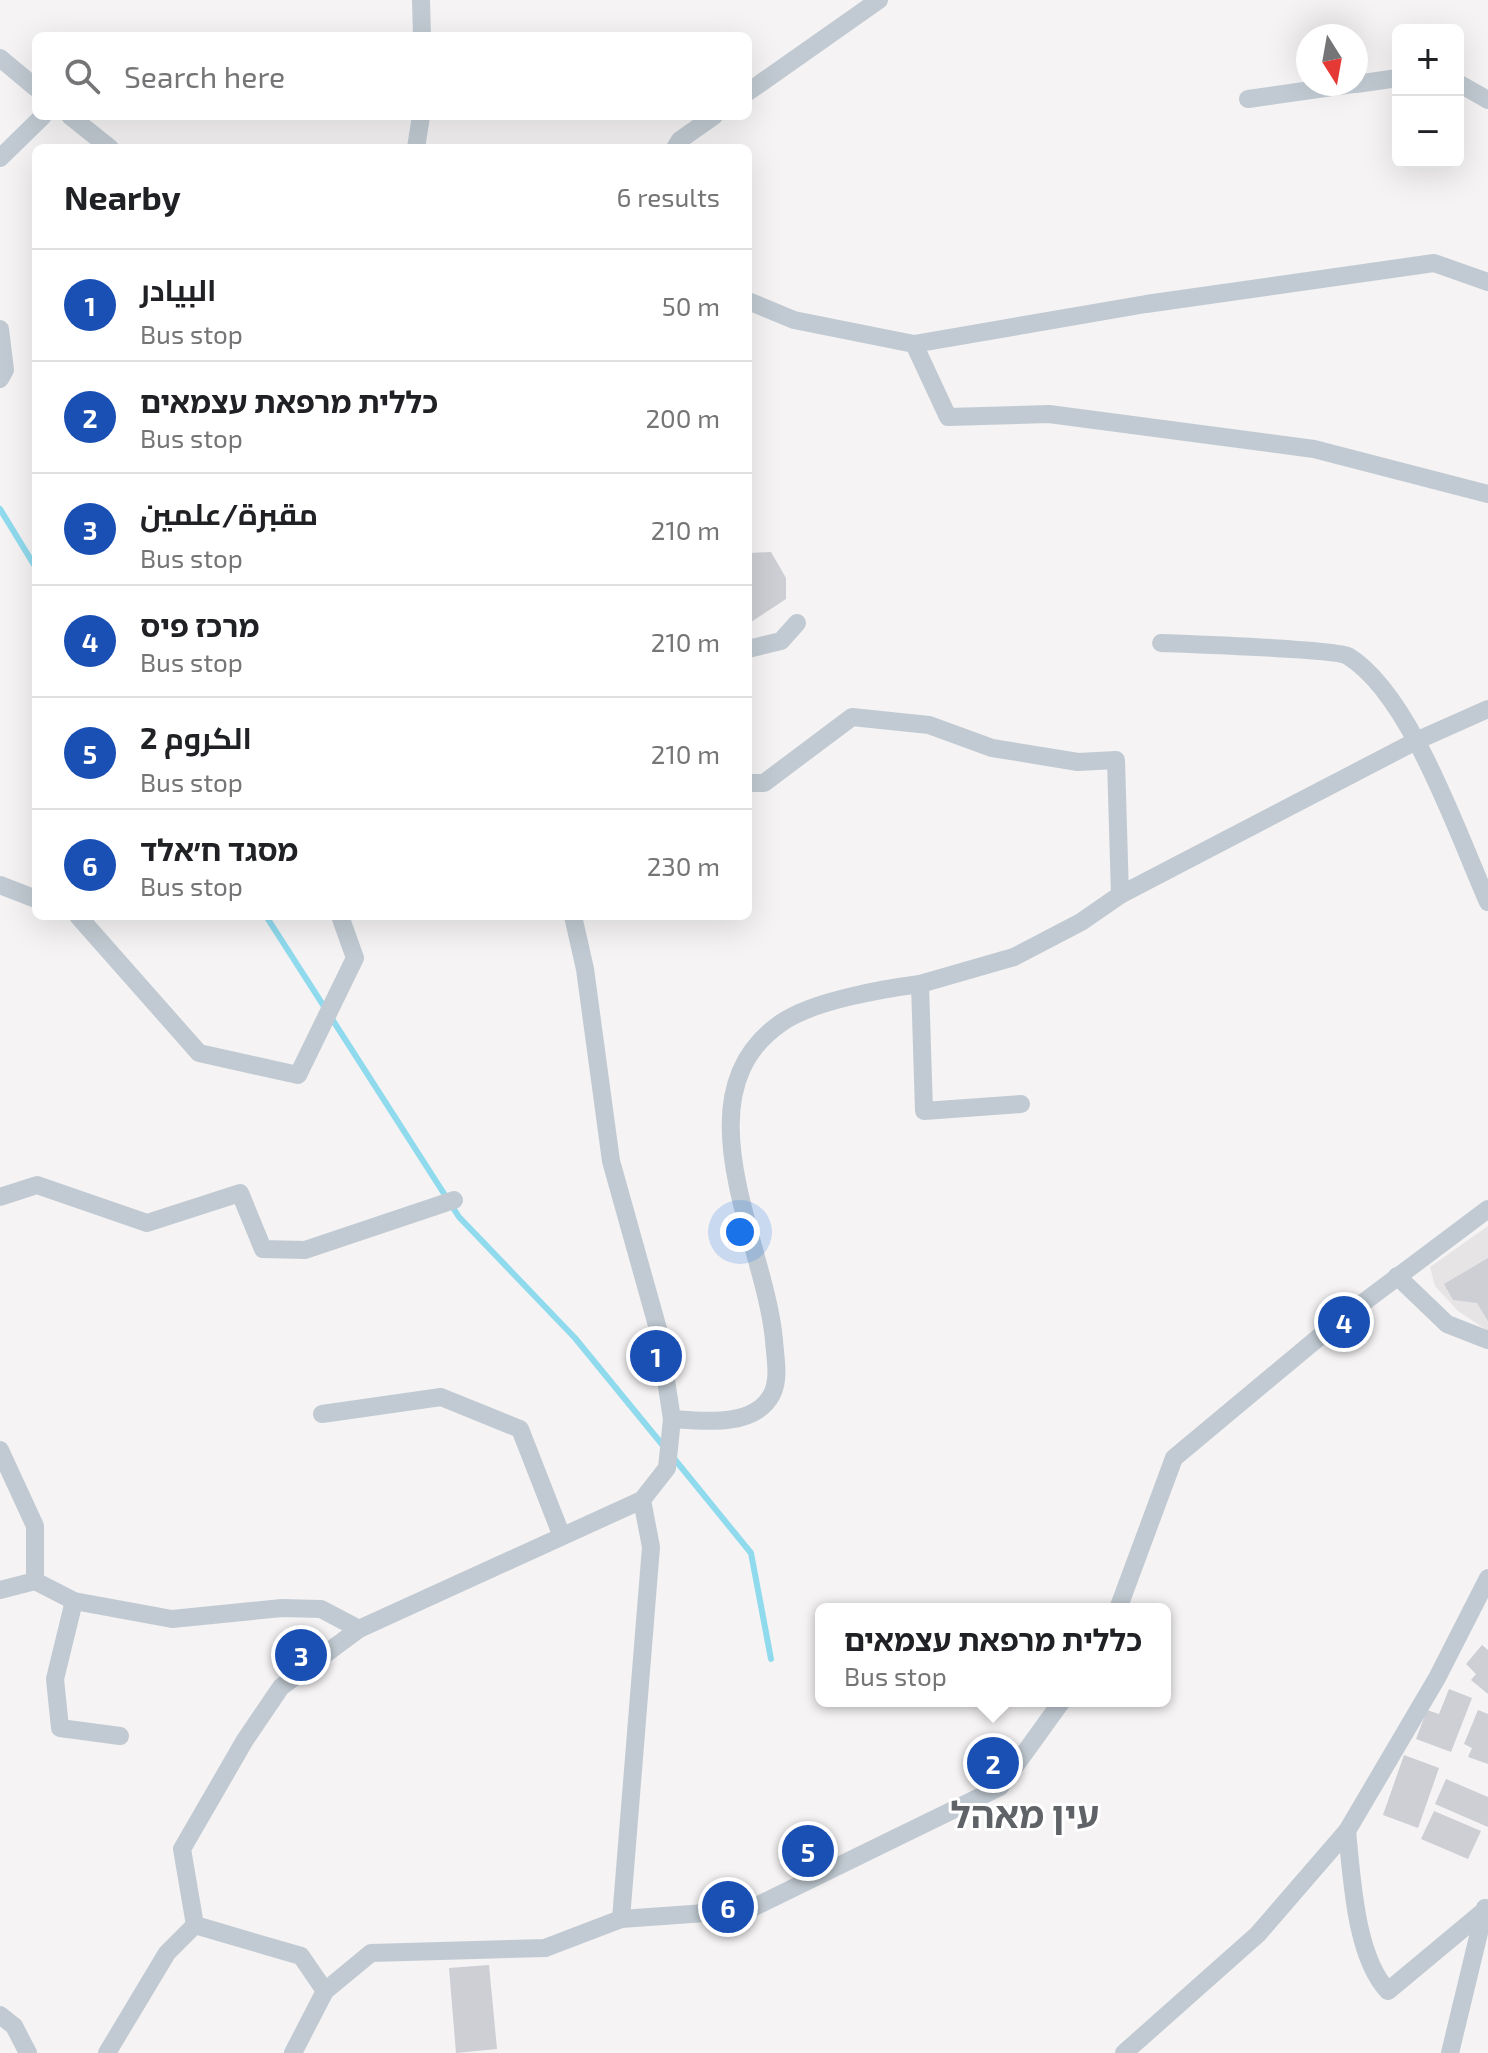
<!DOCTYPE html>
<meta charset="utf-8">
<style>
body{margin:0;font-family:"Exo 2",Cairo,"Noto Sans Hebrew",sans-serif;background:#f2f2f2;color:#202124}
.controls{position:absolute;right:24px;top:24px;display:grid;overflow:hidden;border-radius:12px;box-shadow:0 8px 32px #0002}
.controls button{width:72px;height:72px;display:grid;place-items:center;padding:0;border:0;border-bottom:2px solid #e0e0e0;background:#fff;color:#202124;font:40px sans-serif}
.compass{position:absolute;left:1296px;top:24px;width:72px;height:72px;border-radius:50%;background:#fff;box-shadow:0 8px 32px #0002;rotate:169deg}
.you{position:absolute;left:740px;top:1232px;width:28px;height:28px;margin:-20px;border:6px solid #fff;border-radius:50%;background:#1a73e8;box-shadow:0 0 0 12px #1a73e833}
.badge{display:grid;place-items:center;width:52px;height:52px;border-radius:50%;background:#7c3aed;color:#fff;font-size:26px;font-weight:700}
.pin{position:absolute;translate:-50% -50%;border:4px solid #fff;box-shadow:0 2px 8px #0006}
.popup{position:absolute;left:815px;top:1603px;width:356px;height:104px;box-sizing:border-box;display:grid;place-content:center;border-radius:12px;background:#fff;filter:drop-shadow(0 2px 6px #0005);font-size:26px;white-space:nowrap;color:#757577}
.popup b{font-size:30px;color:#202124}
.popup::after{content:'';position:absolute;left:50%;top:100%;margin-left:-16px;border:16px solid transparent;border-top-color:#fff}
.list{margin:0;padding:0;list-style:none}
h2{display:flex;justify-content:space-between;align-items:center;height:104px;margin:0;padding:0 32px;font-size:34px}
h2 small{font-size:26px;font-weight:400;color:#757577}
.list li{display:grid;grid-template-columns:52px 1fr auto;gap:24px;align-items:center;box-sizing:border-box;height:112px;padding:0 32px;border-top:2px solid #e0e0e0}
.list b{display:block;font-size:30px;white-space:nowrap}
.list p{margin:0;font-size:26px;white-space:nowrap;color:#757577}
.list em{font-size:26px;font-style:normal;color:#757577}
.icon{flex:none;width:44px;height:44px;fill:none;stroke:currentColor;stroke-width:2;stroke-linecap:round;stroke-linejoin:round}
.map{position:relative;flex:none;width:1488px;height:2053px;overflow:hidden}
.search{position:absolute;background:#fff;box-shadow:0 8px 32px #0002;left:32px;top:32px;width:720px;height:88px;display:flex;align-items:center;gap:20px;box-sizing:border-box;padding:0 28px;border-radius:12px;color:#757577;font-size:30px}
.panel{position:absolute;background:#fff;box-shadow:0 8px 32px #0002;left:32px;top:144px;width:720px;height:776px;border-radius:12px}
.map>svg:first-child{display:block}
.education{fill:#e6e4e5}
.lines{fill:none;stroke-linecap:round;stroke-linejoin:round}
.stream{stroke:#90daee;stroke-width:6}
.building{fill:#cdcfd5}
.minor{stroke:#c1cad2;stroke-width:18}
.labels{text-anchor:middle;stroke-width:6;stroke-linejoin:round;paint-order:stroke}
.district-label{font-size:36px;font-weight:bold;fill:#5f6368;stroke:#fff}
</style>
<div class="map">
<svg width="1488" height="2053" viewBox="0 0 1488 2053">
<rect width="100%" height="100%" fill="#f5f3f3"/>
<polygon class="education" points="1488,1226 1488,1331 1458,1311 1435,1286 1430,1267"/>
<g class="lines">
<g class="stream">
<polyline points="0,509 36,568"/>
<polyline points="266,916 459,1217 575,1338 665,1448"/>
<polyline points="672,1456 751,1553 771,1659"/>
</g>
</g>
<g class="building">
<polygon points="771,552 786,578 786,599 748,624 748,553"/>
<polygon points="1488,1258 1488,1321 1477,1303 1453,1300 1444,1284"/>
<polygon points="1482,1645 1488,1650 1488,1694 1471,1680 1476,1674 1466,1664"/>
<polygon points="1449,1689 1472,1698 1451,1752 1416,1739 1427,1710 1439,1714"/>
<polygon points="1478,1710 1488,1714 1488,1764 1468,1757 1472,1748 1464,1744"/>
<polygon points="1404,1755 1439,1768 1418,1828 1383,1815"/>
<polygon points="1446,1779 1488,1797 1488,1827 1435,1804"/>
<polygon points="1434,1811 1481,1831 1468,1859 1421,1839"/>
<polygon points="489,1965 497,2049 456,2053 449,1968"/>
</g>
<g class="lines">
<g class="minor">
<polyline points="421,0 422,36"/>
<polyline points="0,58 36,88"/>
<polyline points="1458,83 1488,100"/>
<polyline points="1356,84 1398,78"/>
<polyline points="748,92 879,0"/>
<polyline points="1248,99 1353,84"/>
<polyline points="70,116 110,148"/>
<polyline points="416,148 421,116"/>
<polyline points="675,148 680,140 714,116"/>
<polyline points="0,158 43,116"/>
<polyline points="748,301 794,320 914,344 1146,304 1434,263 1488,282"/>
<polyline points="0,329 5,370 0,379"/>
<polyline points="914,344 948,417 1049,414 1314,449 1488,494"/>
<path d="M1161 643C1187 644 1336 649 1348 656 1411 695 1458 835 1488 902"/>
<polyline points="748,649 781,641 797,623"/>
<polyline points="748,783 764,783 852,717 929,725 992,748 1078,762 1116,760 1120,895 1081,922 1014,957 920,984"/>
<polyline points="0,885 36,899"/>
<polyline points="1120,895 1416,741 1488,709"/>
<polyline points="78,916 199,1053 298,1075 355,958 340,916"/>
<polyline points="573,916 585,969 611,1161 658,1329 672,1419 667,1468 642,1500 651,1547 621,1919"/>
<polyline points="0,1197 37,1185 147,1223 240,1193 263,1249 305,1250 454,1200"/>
<polyline points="1397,1276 1447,1324 1488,1340"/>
<polyline points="322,1414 441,1397 520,1429 561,1534"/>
<path d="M672 1419C702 1421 755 1428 772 1394 780 1378 775 1357 774 1340 765 1242 677 1095 781 1023 812 1001 882 989 920 984L924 1111 1021 1104"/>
<polyline points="0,1450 35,1526 35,1581 0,1590"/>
<polyline points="35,1581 74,1601 172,1619 282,1608 321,1609 359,1629"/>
<polyline points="74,1601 55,1679 60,1728 120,1736"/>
<polyline points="1118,1609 1174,1458 1336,1323 1488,1209"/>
<path d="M1347 1831C1352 1877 1355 1956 1388 1991L1484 1911"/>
<polyline points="325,1991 301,1956 195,1925 182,1849 245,1740 281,1687 359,1629 642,1500"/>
<polyline points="0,2015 14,2026 28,2053"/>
<polyline points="107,2053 167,1953 195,1925"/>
<polyline points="293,2053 325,1991 371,1953 545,1948 621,1919 748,1910 1000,1787 1062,1701"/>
<polyline points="1124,2053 1258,1934 1347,1831 1437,1678 1488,1578"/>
<polyline points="1450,2053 1485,1908"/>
</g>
</g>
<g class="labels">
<g class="district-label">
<text x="1025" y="1828">עין מאהל</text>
</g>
</g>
</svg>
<div class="controls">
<button>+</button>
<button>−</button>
</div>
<svg class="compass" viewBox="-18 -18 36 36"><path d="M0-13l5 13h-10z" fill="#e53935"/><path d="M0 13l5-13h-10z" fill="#757577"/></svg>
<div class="you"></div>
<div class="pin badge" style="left:656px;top:1356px;background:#1a4fb4">1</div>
<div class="pin badge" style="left:993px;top:1763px;background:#1a4fb4">2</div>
<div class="popup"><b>כללית מרפאת עצמאים</b>Bus stop</div>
<div class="pin badge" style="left:301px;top:1655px;background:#1a4fb4">3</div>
<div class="pin badge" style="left:1344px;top:1322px;background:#1a4fb4">4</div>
<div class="pin badge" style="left:808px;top:1851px;background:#1a4fb4">5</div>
<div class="pin badge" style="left:728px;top:1907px;background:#1a4fb4">6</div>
<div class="search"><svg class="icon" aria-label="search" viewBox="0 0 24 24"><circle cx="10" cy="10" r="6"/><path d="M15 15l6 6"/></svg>Search here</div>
<section class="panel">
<h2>Nearby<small>6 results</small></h2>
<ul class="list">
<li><span class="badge" style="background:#1a4fb4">1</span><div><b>البيادر</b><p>Bus stop</p></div><em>50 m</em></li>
<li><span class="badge" style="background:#1a4fb4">2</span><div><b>כללית מרפאת עצמאים</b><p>Bus stop</p></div><em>200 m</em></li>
<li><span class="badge" style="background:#1a4fb4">3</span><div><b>مقبرة/علمين</b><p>Bus stop</p></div><em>210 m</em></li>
<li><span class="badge" style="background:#1a4fb4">4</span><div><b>מרכז פיס</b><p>Bus stop</p></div><em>210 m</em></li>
<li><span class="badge" style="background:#1a4fb4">5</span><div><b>الكروم 2</b><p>Bus stop</p></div><em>210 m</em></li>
<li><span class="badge" style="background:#1a4fb4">6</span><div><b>מסגד ח׳אלד</b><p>Bus stop</p></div><em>230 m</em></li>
</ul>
</section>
</div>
